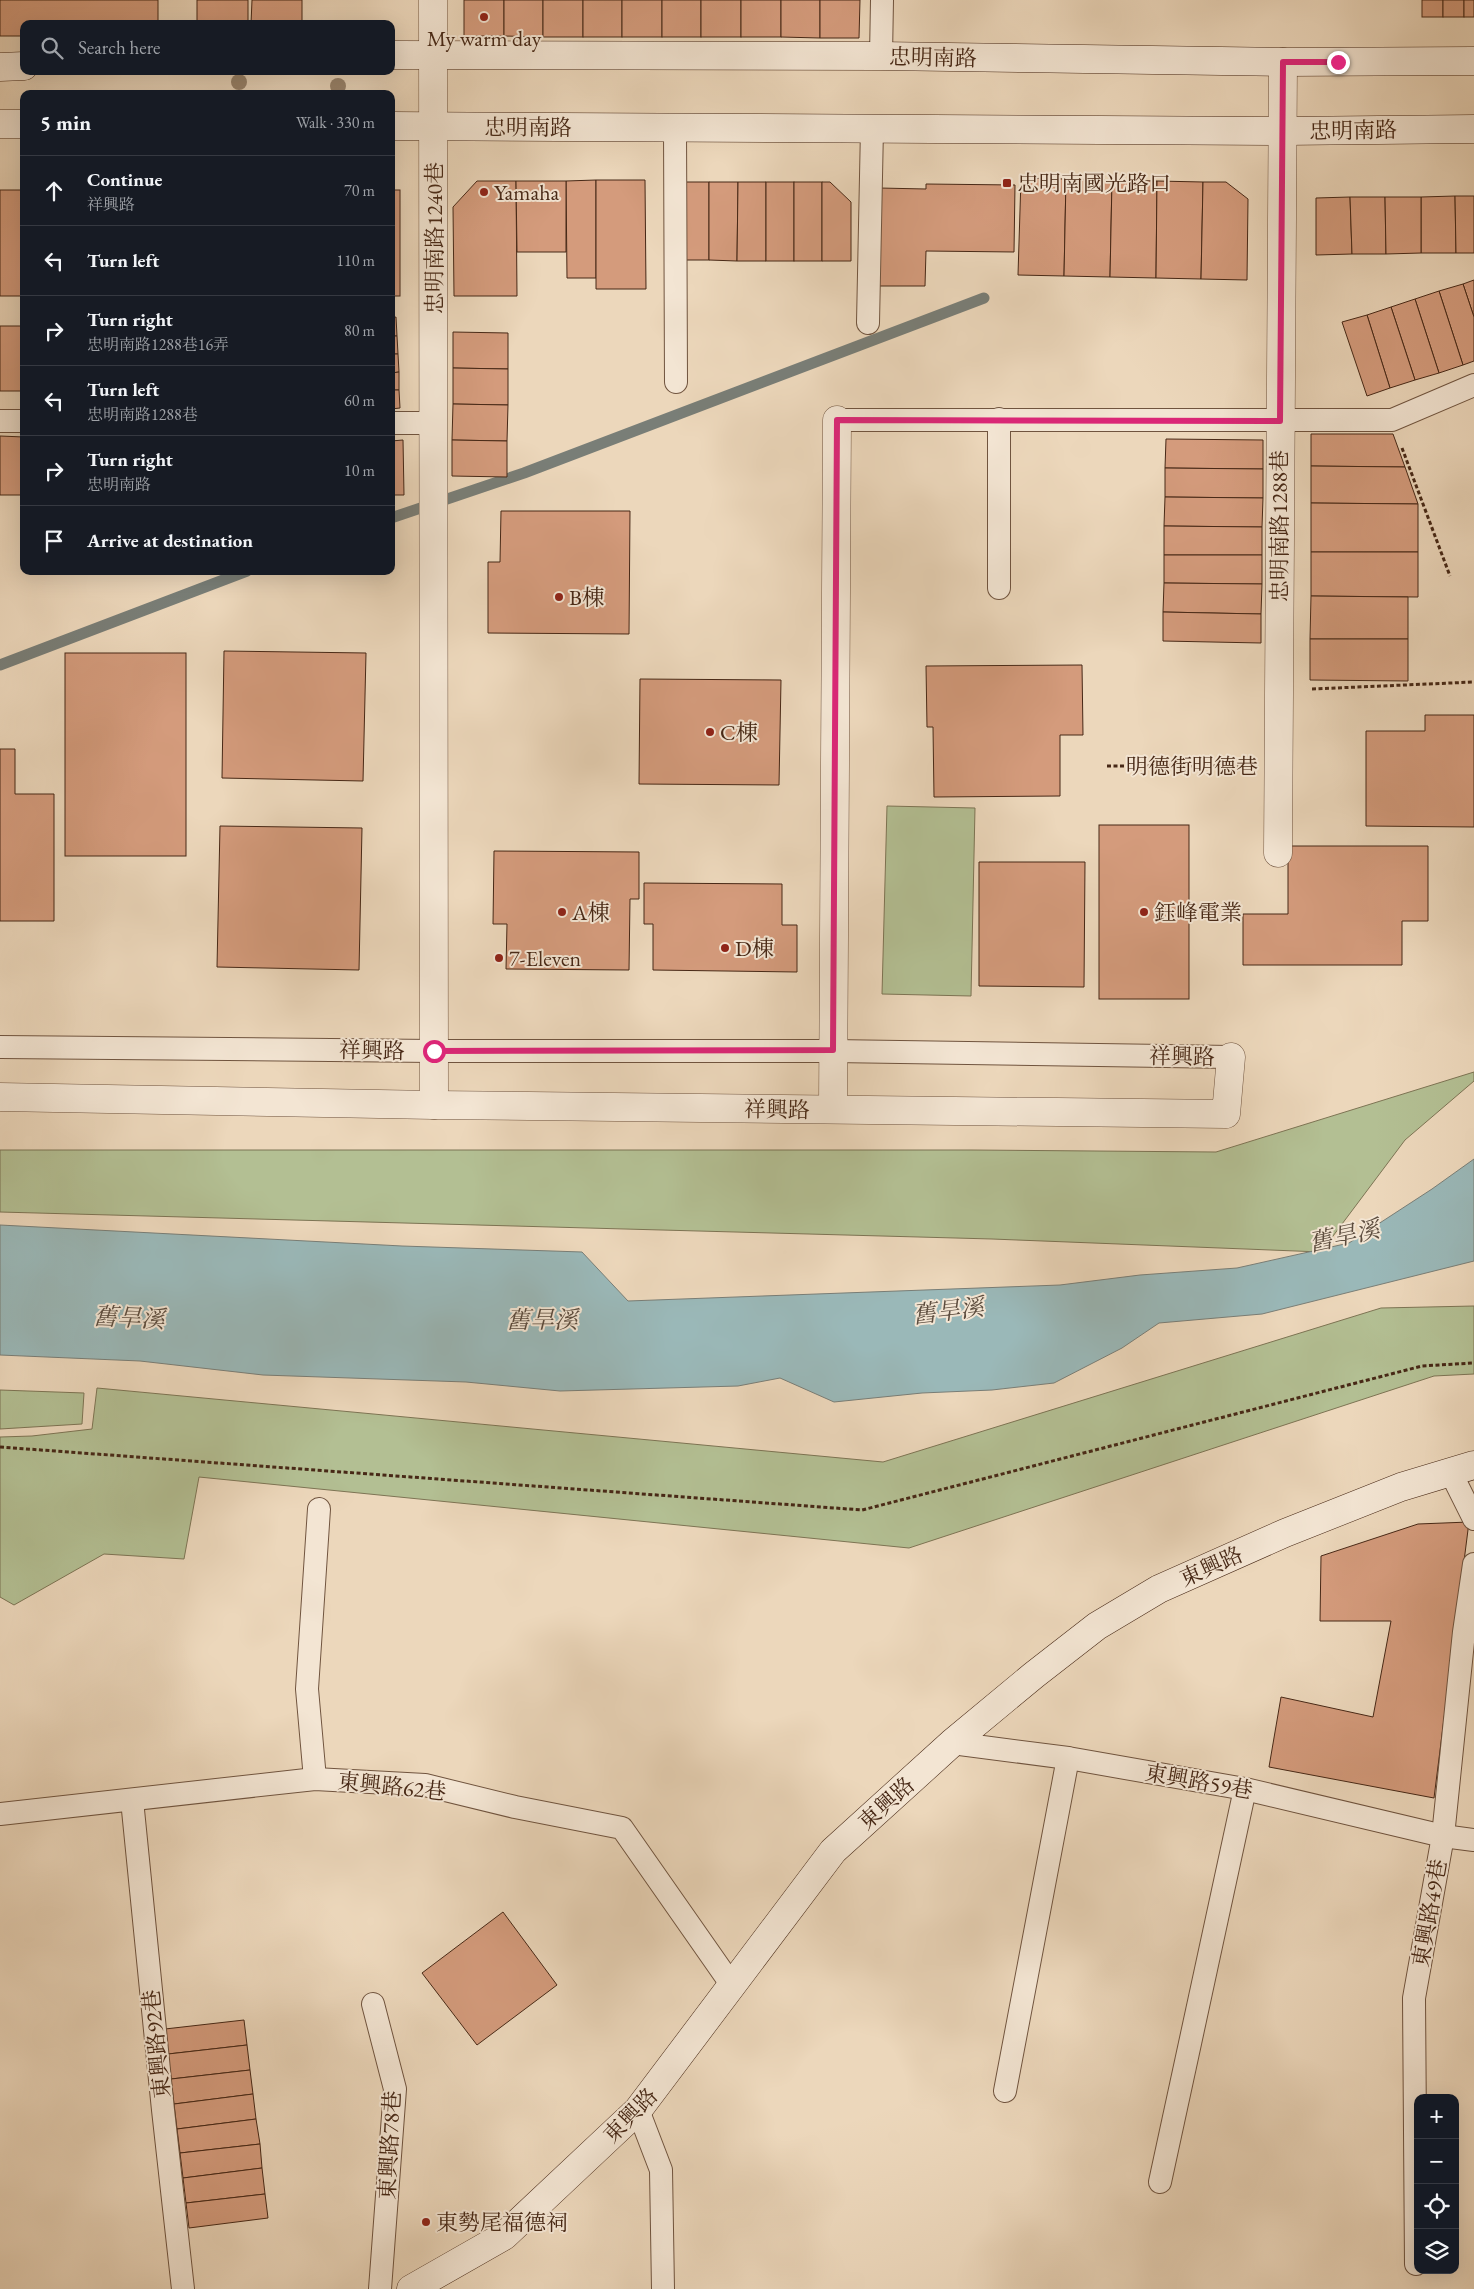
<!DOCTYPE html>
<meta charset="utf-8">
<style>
body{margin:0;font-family:"EB Garamond","Noto Serif TC",serif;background:#20242c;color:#f1f3f6}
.controls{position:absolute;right:15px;bottom:15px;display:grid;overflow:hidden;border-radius:10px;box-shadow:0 5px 20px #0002}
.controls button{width:45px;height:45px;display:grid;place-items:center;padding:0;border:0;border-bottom:1px solid #363941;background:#171b24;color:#f1f3f6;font:25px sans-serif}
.stop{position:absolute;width:15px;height:15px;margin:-11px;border:4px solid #db2777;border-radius:50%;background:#fff}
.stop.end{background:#db2777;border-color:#fff;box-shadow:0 1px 5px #0008}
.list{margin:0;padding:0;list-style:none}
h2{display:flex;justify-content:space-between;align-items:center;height:65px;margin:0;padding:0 20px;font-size:21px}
h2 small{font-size:16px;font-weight:400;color:#9ea1a6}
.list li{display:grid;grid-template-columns:32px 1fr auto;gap:15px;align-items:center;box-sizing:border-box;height:70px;padding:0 20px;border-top:1px solid #363941}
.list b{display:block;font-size:19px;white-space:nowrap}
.list p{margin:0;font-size:16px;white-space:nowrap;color:#9ea1a6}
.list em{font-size:16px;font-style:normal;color:#9ea1a6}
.icon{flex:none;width:28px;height:28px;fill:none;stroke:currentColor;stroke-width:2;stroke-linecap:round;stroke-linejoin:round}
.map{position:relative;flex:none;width:1474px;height:2289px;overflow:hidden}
.search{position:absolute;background:#171b24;box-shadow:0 5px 20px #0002;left:20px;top:20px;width:375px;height:55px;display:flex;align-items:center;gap:12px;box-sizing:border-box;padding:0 18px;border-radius:10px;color:#9ea1a6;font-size:19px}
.panel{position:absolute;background:#171b24;box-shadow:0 5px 20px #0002;left:20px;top:90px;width:375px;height:485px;border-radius:10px}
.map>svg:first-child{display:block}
.green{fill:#b3bf93;stroke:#7d7454}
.water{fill:#9ab8b8;stroke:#797e77}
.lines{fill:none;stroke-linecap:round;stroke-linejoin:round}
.stream{stroke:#797e77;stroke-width:11}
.building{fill:#d49b7c;stroke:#472816}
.lane-casing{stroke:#70543f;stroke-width:24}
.street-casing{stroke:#70543f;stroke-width:29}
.secondary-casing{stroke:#472816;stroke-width:29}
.path{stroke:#472816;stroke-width:3;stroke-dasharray:4 2.5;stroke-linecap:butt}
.lane{stroke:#f3e5d3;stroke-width:22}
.street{stroke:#f3e5d3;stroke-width:28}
.secondary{stroke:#f3e5d3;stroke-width:28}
.tree{fill:#9d876e}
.route{stroke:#db2777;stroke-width:6}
.poi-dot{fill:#8f2418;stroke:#f3e5d3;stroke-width:2}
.labels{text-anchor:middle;stroke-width:4;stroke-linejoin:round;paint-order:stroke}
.poi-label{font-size:22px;fill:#472816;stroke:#f3e5d3;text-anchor:start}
.street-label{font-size:22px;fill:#472816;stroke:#f3e5d3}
.water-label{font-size:24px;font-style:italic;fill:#5c4c3e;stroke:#f3e5d3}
</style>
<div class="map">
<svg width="1474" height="2289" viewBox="0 0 1474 2289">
<rect width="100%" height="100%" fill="#ecd7bb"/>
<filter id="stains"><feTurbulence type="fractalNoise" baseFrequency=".004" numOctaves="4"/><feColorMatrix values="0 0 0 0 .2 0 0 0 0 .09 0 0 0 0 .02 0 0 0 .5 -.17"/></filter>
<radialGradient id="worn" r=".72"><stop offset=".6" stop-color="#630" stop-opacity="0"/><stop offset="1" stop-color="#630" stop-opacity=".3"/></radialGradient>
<g class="green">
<polygon points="887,806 975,808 971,996 882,994"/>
<polygon points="1474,1072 1474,1081 1405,1140 1321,1252 992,1239 0,1212 0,1150 972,1150 1216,1152"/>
<polygon points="1474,1306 1474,1374 1434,1376 909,1548 199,1477 184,1559 104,1554 14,1605 0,1597 0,1437 32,1436 92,1429 97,1388 883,1462 1381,1308"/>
<polygon points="0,1390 84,1393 82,1424 0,1429"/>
</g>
<polygon class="water" points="1474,1159 1474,1261 1262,1314 1159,1323 1122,1348 1054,1383 992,1390 922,1393 834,1402 780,1378 738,1386 560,1391 466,1382 263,1375 140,1361 0,1355 0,1225 402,1246 582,1252 628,1301 1060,1285 1140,1275 1237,1268 1349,1243 1432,1189"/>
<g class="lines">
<g class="stream">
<polyline points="391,518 524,473 984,298"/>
<polyline points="0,665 247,571"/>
</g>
</g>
<g class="building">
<polygon points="0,0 158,0 158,24 24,24 24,36 0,36"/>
<rect x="197" y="0" width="51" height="24"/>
<polygon points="252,0 302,0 302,24 251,24"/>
<rect x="464" y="0" width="40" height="36"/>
<polygon points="504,0 543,0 543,37 504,36"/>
<rect x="543" y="0" width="40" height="37"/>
<rect x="583" y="0" width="39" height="37"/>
<rect x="622" y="0" width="40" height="37"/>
<rect x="662" y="0" width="39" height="37"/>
<rect x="701" y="0" width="40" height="37"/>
<rect x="741" y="0" width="40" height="37"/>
<polygon points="781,0 820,0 820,38 781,37"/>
<polygon points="820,0 860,0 859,38 820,38"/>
<rect x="1422" y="0" width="21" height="17"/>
<rect x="1443" y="0" width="21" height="17"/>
<rect x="1464" y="0" width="10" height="17"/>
<polygon points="1021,178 1066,179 1064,276 1018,275"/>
<polygon points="1066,179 1112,180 1110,277 1064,276"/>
<polygon points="596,180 596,278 567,278 566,181"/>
<polygon points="596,180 645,180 646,289 596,289"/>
<polygon points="1112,180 1157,181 1156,278 1110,277"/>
<polygon points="477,181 516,181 517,296 454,296 453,207"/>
<polygon points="516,181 566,181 566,252 517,252"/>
<polygon points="1157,181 1203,182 1201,279 1156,278"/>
<rect x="681" y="182" width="28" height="78"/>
<polygon points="709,182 738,182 737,261 709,260"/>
<polygon points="738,182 766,182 766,261 737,261"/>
<rect x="766" y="182" width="28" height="79"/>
<rect x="794" y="182" width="28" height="79"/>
<polygon points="822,182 830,182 851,202 851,261 822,261"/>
<polygon points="1203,182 1226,182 1248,199 1247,280 1201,279"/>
<polygon points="926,184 1015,185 1014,252 926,251 925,286 877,286 879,188 926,189"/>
<rect x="0" y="190" width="24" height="106"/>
<rect x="391" y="190" width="9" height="106"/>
<polygon points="1455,196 1456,253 1421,253 1421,197"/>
<polygon points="1455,196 1474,196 1474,253 1456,253"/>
<polygon points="1350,197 1352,254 1316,255 1316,198"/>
<polygon points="1350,197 1385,197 1386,254 1352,254"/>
<polygon points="1385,197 1421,197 1421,253 1386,254"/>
<polygon points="1474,280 1474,317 1463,284"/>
<polygon points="1463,284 1474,317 1474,361 1463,365 1439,291"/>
<polygon points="1439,291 1463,365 1439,373 1415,299"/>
<polygon points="1415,299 1439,373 1415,380 1391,307"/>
<polygon points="1391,307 1415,380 1390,388 1367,315"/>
<polygon points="1367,315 1390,388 1367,396 1342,322"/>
<polygon points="396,317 397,336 391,336 391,318"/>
<rect x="0" y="326" width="24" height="65"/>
<polygon points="453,332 508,333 508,369 453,368"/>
<polygon points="391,336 397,336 398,354 391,354"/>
<polygon points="391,354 398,354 399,372 391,373"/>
<polygon points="453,368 508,369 508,405 453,404"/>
<polygon points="399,372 399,390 391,390 391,373"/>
<polygon points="391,390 399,390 400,408 391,409"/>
<polygon points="453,404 508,405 507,441 452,440"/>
<polygon points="1311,434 1393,434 1405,467 1311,466"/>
<polygon points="0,436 24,437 24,495 0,495"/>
<polygon points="1166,439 1263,440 1263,469 1165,468"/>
<polygon points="403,440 404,495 391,495 391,441"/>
<polygon points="452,440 507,441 507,477 452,476"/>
<polygon points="1311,466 1405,467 1418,504 1311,503"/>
<polygon points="1165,468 1263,469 1263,498 1165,497"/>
<polygon points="1165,497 1263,498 1262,527 1164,526"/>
<polygon points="1311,503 1418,504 1418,552 1311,552"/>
<polygon points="501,511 630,511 629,634 488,633 488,562 500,562"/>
<polygon points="1164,526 1262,527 1262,555 1164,555"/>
<polygon points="1311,552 1418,552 1418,597 1311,596"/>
<polygon points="1164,555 1262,555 1262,584 1164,583"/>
<polygon points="1164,583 1262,584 1261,614 1163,612"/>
<polygon points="1311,596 1408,597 1408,639 1310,639"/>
<polygon points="1163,612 1261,614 1261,643 1163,641"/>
<polygon points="1310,639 1408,639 1408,681 1310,680"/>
<polygon points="224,651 366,653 363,781 222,778"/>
<rect x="65" y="653" width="121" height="203"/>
<polygon points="1082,665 1083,735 1060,735 1060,796 934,797 933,727 927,727 926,666"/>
<polygon points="640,679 781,680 779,785 639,784"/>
<polygon points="1425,715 1474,715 1474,827 1366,826 1366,731 1425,731"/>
<polygon points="0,749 15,749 15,794 54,794 54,921 0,921"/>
<rect x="1099" y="825" width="90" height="174"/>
<polygon points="220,826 362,828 359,970 217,967"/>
<polygon points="1288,846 1428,846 1428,921 1402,921 1402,965 1243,965 1243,914 1288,914"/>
<polygon points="494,851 639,852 639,899 630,899 629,970 506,969 507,924 493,924"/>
<polygon points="979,862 1085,862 1084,987 979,986"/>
<polygon points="644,883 782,884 782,925 797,925 797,972 653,970 653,924 644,924"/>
<polygon points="1469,1522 1434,1798 1269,1767 1281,1697 1373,1717 1391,1621 1320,1621 1321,1556 1418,1524"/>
<polygon points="503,1912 557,1985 477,2045 422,1973"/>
<polygon points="244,2020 247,2045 168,2054 165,2029"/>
<polygon points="247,2045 250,2070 171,2079 168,2054"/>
<polygon points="250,2070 253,2094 174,2104 171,2079"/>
<polygon points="253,2094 256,2119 177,2129 174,2104"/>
<polygon points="256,2119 260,2144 180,2153 177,2129"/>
<polygon points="260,2144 262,2168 183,2178 180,2153"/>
<polygon points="262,2168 265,2194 186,2203 183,2178"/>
<polygon points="265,2194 268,2218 189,2228 186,2203"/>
</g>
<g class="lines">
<defs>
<g id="lane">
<polyline points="881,56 882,0"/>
<polyline points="675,128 676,382"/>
<polyline points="868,323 872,128"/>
<polyline points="837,420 1392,420 1474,385"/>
<polyline points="0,421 24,421"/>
<polyline points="391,423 434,423"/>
<polyline points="999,588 999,419"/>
<polyline points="0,1047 434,1051 833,1051 1231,1057"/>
<polyline points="1450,1471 1474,1519"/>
<polyline points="952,1743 1068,1758 1245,1789 1443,1836 1474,1840"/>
<polyline points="315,1779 307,1689 319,1509"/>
<polyline points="132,1800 163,2110 183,2289"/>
<polyline points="0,1814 315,1779 425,1785 515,1807 622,1828 731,1984"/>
<polyline points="373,2004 395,2089 380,2289"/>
<polyline points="1005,2091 1068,1758"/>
<polyline points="638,2110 661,2170 663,2289"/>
<polyline points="1160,2182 1245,1789"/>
<polyline points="1416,2264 1414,1998 1443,1836 1464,1632 1474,1564"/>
</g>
<g id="street">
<polyline points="433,0 434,1105"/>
<polyline points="1278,853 1283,62"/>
<polyline points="0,1097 434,1105 1226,1114 1231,1057"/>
<polyline points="833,1109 837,420"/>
</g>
<g id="secondary">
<polyline points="391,55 881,56 1283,62 1474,61"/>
<polyline points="0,67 24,66"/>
<polyline points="0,124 24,124"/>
<polyline points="391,126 1284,131 1474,129"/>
<polyline points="411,2289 504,2236 638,2110 833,1851 952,1743 1034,1675 1097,1626 1159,1589 1285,1533 1401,1487 1474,1465"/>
</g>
</defs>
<use href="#lane" class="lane-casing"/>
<use href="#street" class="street-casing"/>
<use href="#secondary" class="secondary-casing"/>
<g class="path">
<polyline points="1402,448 1450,576"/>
<polyline points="1312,689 1474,682"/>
<polyline points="1107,766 1246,766"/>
<polyline points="0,1447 862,1510 1422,1366 1474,1363"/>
</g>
<use href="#lane" class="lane"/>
<use href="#street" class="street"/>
<use href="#secondary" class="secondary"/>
</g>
<g class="tree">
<circle cx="239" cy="82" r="8"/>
<circle cx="338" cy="86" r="8"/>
</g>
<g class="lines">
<polyline class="route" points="434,1051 833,1050 837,420 1280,421 1283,62 1338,62"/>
</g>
<g class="poi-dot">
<circle cx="484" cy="17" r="5"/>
<rect x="1002" y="178" width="10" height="10" rx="2.5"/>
<circle cx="484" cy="192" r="5"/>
<circle cx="559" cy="597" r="5"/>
<circle cx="710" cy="732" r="5"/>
<circle cx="562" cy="912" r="5"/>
<circle cx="1144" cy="912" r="5"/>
<circle cx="725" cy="948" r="5"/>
<circle cx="499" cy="958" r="5"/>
<circle cx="426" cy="2222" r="5"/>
</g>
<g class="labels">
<g class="poi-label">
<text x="484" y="46" text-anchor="middle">My warm day</text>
<text x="1017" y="191">忠明南國光路口</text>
<text x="494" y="200">Yamaha</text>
<text x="569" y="605">B棟</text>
<text x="720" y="740">C棟</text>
<text x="572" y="920">A棟</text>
<text x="1154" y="920">鈺峰電業</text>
<text x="735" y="956">D棟</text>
<text x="509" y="966">7-Eleven</text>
<text x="436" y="2230">東勢尾福德祠</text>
</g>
<g class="street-label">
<text transform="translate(933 57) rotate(1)" y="8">忠明南路</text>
<text x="528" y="135">忠明南路</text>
<text transform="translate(1353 130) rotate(-1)" y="8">忠明南路</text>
<text transform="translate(434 238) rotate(-90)" y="8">忠明南路1240巷</text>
<text transform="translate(1279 526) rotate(-90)" y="8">忠明南路1288巷</text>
<text x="1192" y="774">明德街明德巷</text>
<text transform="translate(372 1050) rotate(1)" y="8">祥興路</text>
<text transform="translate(1182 1056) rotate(1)" y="8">祥興路</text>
<text transform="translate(777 1109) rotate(1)" y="8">祥興路</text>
<text transform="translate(1211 1566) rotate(-24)" y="8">東興路</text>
<text transform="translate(1199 1781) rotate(10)" y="8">東興路59巷</text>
<text transform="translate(392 1786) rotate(6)" y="8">東興路62巷</text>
<text transform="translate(886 1803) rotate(-42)" y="8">東興路</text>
<text transform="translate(1429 1913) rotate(-80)" y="8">東興路49巷</text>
<text transform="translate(156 2044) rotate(-96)" y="8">東興路92巷</text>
<text transform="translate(630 2115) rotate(-46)" y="8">東興路</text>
<text transform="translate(389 2145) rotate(-87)" y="8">東興路78巷</text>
</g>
<g class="water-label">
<text transform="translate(1344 1236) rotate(-12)" y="8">舊旱溪</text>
<text transform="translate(948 1311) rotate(-7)" y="8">舊旱溪</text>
<text transform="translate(129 1318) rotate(3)" y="8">舊旱溪</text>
<text x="542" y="1328">舊旱溪</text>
</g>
</g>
<rect width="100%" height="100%" filter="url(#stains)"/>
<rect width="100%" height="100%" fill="url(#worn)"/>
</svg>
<div class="controls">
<button>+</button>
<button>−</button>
<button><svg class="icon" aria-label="locate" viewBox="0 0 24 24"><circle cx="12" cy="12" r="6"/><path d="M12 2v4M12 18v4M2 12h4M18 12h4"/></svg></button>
<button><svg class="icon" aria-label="layers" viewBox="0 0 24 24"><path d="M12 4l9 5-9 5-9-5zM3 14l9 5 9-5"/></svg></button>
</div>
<div class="stop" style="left:434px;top:1051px"></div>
<div class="stop end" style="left:1338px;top:62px"></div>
<div class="search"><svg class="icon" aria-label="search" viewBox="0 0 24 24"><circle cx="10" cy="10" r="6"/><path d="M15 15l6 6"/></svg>Search here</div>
<section class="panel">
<h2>5 min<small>Walk · 330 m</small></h2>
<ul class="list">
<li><svg class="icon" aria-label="ahead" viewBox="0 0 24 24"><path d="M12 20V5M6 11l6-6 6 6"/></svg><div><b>Continue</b><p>祥興路</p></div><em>70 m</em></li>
<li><svg class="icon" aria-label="left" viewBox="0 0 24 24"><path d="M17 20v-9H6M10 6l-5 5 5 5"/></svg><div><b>Turn left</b></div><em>110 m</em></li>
<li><svg class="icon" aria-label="right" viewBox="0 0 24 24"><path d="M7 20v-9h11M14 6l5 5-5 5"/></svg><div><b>Turn right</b><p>忠明南路1288巷16弄</p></div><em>80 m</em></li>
<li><svg class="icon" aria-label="left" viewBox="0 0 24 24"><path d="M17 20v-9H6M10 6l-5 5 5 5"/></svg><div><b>Turn left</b><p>忠明南路1288巷</p></div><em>60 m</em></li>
<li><svg class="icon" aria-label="right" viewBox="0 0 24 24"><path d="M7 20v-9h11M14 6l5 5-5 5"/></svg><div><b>Turn right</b><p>忠明南路</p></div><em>10 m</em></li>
<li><svg class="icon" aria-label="arrive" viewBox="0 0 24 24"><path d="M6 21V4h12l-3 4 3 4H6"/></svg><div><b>Arrive at destination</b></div></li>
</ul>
</section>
</div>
